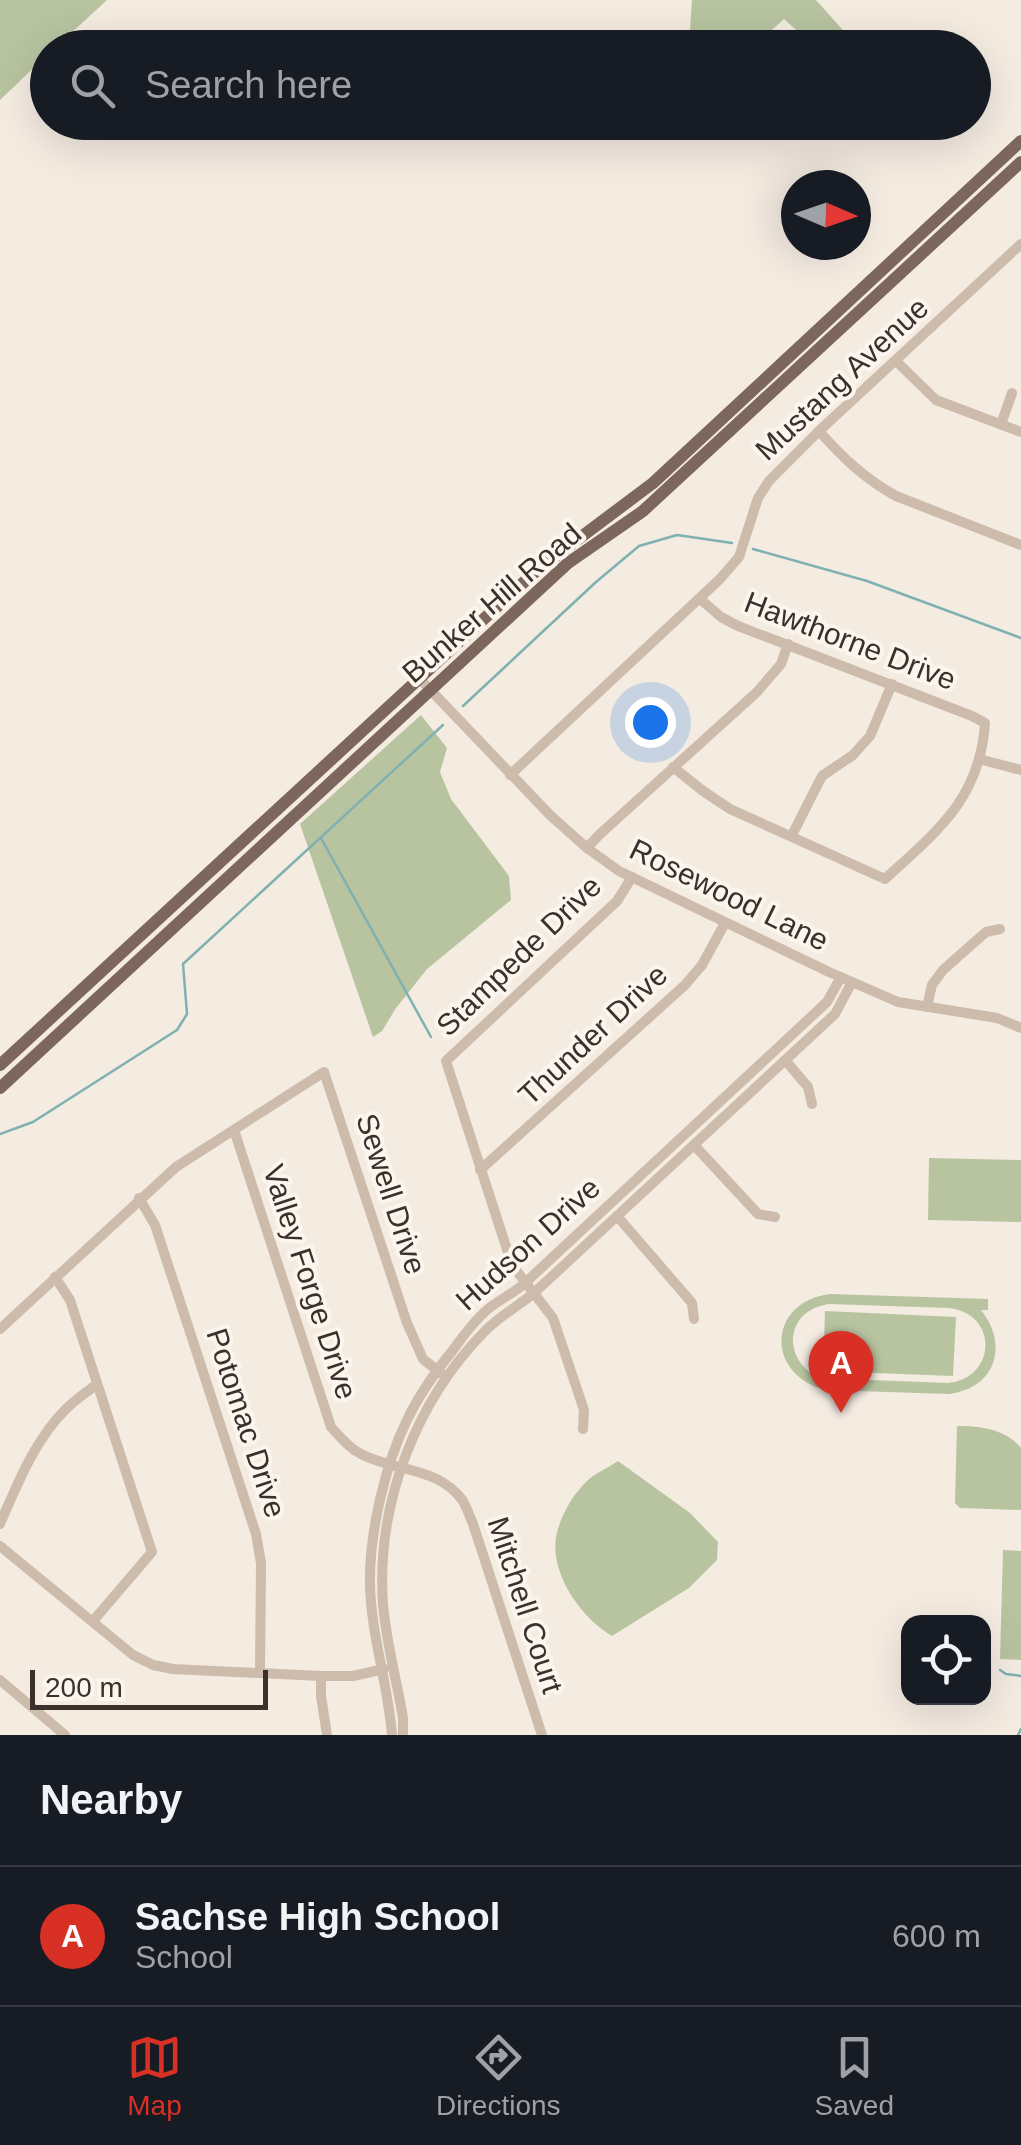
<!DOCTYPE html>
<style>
body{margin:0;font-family:Arial,sans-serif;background:#242831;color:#f1f3f6}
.controls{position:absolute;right:30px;bottom:30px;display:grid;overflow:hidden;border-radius:20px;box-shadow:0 10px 40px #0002}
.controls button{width:90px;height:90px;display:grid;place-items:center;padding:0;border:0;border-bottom:2px solid #363941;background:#171b24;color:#f1f3f6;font:50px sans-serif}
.compass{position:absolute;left:781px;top:170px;width:90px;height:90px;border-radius:50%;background:#171b24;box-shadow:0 10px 40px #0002;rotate:92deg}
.scale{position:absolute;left:30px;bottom:25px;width:238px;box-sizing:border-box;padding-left:10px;border:5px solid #3b302b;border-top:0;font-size:28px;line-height:35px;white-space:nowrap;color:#3b302b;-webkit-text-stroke:8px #fbf5ee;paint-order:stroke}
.you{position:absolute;left:650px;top:722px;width:35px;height:35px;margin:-25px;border:8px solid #fff;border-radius:50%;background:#1a73e8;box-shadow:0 0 0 15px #1a73e833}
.badge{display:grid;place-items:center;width:65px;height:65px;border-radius:50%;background:#d93025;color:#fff;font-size:32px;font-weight:700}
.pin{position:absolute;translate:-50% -82px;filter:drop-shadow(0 2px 5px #0008)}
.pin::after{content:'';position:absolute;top:52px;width:35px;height:30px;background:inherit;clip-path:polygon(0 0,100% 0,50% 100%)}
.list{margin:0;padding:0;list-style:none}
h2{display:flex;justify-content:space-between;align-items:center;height:130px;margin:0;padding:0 40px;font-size:42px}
h2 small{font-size:32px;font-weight:400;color:#9ea1a6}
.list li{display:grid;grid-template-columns:65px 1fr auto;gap:30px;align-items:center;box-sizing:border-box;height:140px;padding:0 40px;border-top:2px solid #363941}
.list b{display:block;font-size:38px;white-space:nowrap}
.list p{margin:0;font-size:32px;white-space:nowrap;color:#9ea1a6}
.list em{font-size:32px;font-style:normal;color:#9ea1a6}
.icon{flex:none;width:55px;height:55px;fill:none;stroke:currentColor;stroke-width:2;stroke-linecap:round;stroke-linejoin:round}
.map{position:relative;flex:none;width:1021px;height:1735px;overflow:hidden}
.search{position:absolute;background:#171b24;box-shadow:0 10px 40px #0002;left:30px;right:30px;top:30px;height:110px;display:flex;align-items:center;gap:25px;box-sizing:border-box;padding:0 35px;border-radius:55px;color:#9ea1a6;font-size:38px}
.sheet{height:270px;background:#171b24}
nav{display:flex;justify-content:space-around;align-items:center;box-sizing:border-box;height:140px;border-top:2px solid #363941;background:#171b24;font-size:28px;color:#9ea1a6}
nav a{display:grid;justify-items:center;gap:5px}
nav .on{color:#d93025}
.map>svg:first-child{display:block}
.green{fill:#b8c4a0;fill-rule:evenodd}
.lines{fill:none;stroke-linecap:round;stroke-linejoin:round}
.stream{stroke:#7fb0b2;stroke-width:2.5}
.minor{stroke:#cdbbac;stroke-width:10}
.major{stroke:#7d675c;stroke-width:12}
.labels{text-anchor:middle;stroke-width:8;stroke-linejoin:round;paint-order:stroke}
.street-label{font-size:30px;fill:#3b302b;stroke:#fbf5ee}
</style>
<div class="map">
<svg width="1021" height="1735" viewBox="0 0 1021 1735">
<rect width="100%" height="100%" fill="#f4ebe1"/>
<g class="green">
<polygon points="0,0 107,0 56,47 48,48 47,55 0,100"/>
<polygon points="692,0 816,0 858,47 815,47 784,19 756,44 745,47 696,47 689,45"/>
<polygon points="421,715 447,748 440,772 451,799 509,876 511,900 427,969 396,1008 382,1031 373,1037 300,824"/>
<polygon points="929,1158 1021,1160 1021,1222 928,1220"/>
<path d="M830 1294 988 1299V1310H981C1009 1345 996 1388 949 1394L826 1390C765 1375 767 1302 830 1294ZM830 1304 948 1308C998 1312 998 1378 948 1383L819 1378C780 1358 786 1309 830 1304Z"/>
<polygon points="825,1311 956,1317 953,1376 823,1371"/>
<path d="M957 1426C981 1426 1005 1429 1021 1448V1510L960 1508 955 1503Z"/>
<path d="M618 1461 690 1513 718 1542 717 1560 689 1588 612 1636C582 1619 550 1574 556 1538 559 1519 571 1497 585 1483 593 1474 608 1468 618 1461Z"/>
<polygon points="1003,1550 1021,1551 1021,1660 1000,1659"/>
</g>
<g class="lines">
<g class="stream">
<polyline points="753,549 867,581 1021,638"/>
<polyline points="463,706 596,582 639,546 677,535 732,543"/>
<polyline points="321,838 431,1037"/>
<polyline points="0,1134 33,1122 177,1030 187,1014 183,964 443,725"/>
<polyline points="1000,1670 1006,1674 1021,1676"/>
<polyline points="1018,1735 1021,1729"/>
</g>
<g class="minor">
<polyline points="896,361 936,400 1021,432"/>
<polyline points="1001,424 1012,393"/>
<path d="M819 431C842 457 865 479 896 496L1021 545"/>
<polyline points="420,679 550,815 587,848 619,871 829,972 898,1002 997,1018 1021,1028"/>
<polyline points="979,759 1021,770"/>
<path d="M673 767 703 791 730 809 885 879C937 831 980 799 985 723L972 716 738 626 721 617 700 599"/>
<polyline points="510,775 720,579 739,557 758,498 769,481 819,431 1021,244"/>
<polyline points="792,835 822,776 853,755 870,736 892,684"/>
<polyline points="587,848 599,835 757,692 781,664 788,644"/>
<polyline points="927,1007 932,985 943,970 986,932 1000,929"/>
<polyline points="785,1060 808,1087 812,1104"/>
<path d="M234 1130 331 1427C340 1437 349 1448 361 1454 395 1472 438 1466 463 1501 467 1508 470 1517 473 1524L542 1735"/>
<polyline points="694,1145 758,1214 775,1217"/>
<polyline points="480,1170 685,985 702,965 725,923"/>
<polyline points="139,1198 155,1225 256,1534 261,1563 260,1672"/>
<polyline points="617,1216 692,1303 694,1319"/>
<polyline points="55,1277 70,1300 152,1552 93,1621"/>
<polyline points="0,1329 176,1167 324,1072 407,1323 423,1359 442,1374"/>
<polyline points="583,1429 584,1410 553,1318 512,1265 446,1061 617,901 632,877"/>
<path d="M0 1524C17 1485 35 1439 66 1409 75 1400 87 1392 97 1384"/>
<polyline points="0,1546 133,1655 153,1665 173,1669 321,1676 353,1676 384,1669"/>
<polyline points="321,1676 321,1696 327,1735"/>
<polyline points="0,1680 65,1735"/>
<path d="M392 1735C388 1684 371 1635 370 1584 369 1534 385 1465 407 1420 419 1395 435 1372 453 1350 463 1336 474 1321 488 1309 499 1300 514 1293 525 1283L827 1002 841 977"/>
<path d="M403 1735V1718C397 1681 386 1642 383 1604 376 1505 415 1402 485 1331 500 1316 518 1306 534 1293L835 1014 852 982"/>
</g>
<g class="major">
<polyline points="0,1065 537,570 653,483 1021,141"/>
<polyline points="0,1088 568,563 643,511 1021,162"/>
</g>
</g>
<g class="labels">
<g class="street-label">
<text transform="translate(842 379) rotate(-43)" y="10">Mustang Avenue</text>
<text transform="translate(492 603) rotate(-41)" y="10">Bunker Hill Road</text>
<text transform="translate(850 641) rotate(21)" y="10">Hawthorne Drive</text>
<text transform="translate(729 895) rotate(26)" y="10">Rosewood Lane</text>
<text transform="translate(519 956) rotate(-44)" y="10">Stampede Drive</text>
<text transform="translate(593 1035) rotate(-43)" y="10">Thunder Drive</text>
<text transform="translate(391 1194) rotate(72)" y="10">Sewell Drive</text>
<text transform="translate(528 1244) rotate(-42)" y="10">Hudson Drive</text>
<text transform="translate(310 1282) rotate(72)" y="10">Valley Forge Drive</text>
<text transform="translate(246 1423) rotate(72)" y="10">Potomac Drive</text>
<text transform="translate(525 1605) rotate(72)" y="10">Mitchell Court</text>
</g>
</g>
</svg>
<div class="controls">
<button><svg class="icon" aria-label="locate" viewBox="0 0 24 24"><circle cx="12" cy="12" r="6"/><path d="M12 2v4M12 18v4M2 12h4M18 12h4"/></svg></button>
</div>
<svg class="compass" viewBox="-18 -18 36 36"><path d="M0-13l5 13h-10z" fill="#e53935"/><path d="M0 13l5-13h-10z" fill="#9ea1a6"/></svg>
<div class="scale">200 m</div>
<div class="you"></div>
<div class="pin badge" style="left:841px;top:1413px">A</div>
<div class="search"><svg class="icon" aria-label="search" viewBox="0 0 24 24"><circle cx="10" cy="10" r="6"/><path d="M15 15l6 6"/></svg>Search here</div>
</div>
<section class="sheet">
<h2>Nearby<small></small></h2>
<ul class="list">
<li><span class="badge">A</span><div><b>Sachse High School</b><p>School</p></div><em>600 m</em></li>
</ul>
</section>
<nav>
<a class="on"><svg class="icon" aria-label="map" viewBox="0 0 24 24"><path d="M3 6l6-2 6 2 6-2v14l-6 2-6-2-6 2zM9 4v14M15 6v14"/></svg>Map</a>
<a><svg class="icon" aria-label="directions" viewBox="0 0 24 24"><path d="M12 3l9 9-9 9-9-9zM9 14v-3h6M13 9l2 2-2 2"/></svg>Directions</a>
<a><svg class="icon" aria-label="saved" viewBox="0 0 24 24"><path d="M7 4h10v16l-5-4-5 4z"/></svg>Saved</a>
</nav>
